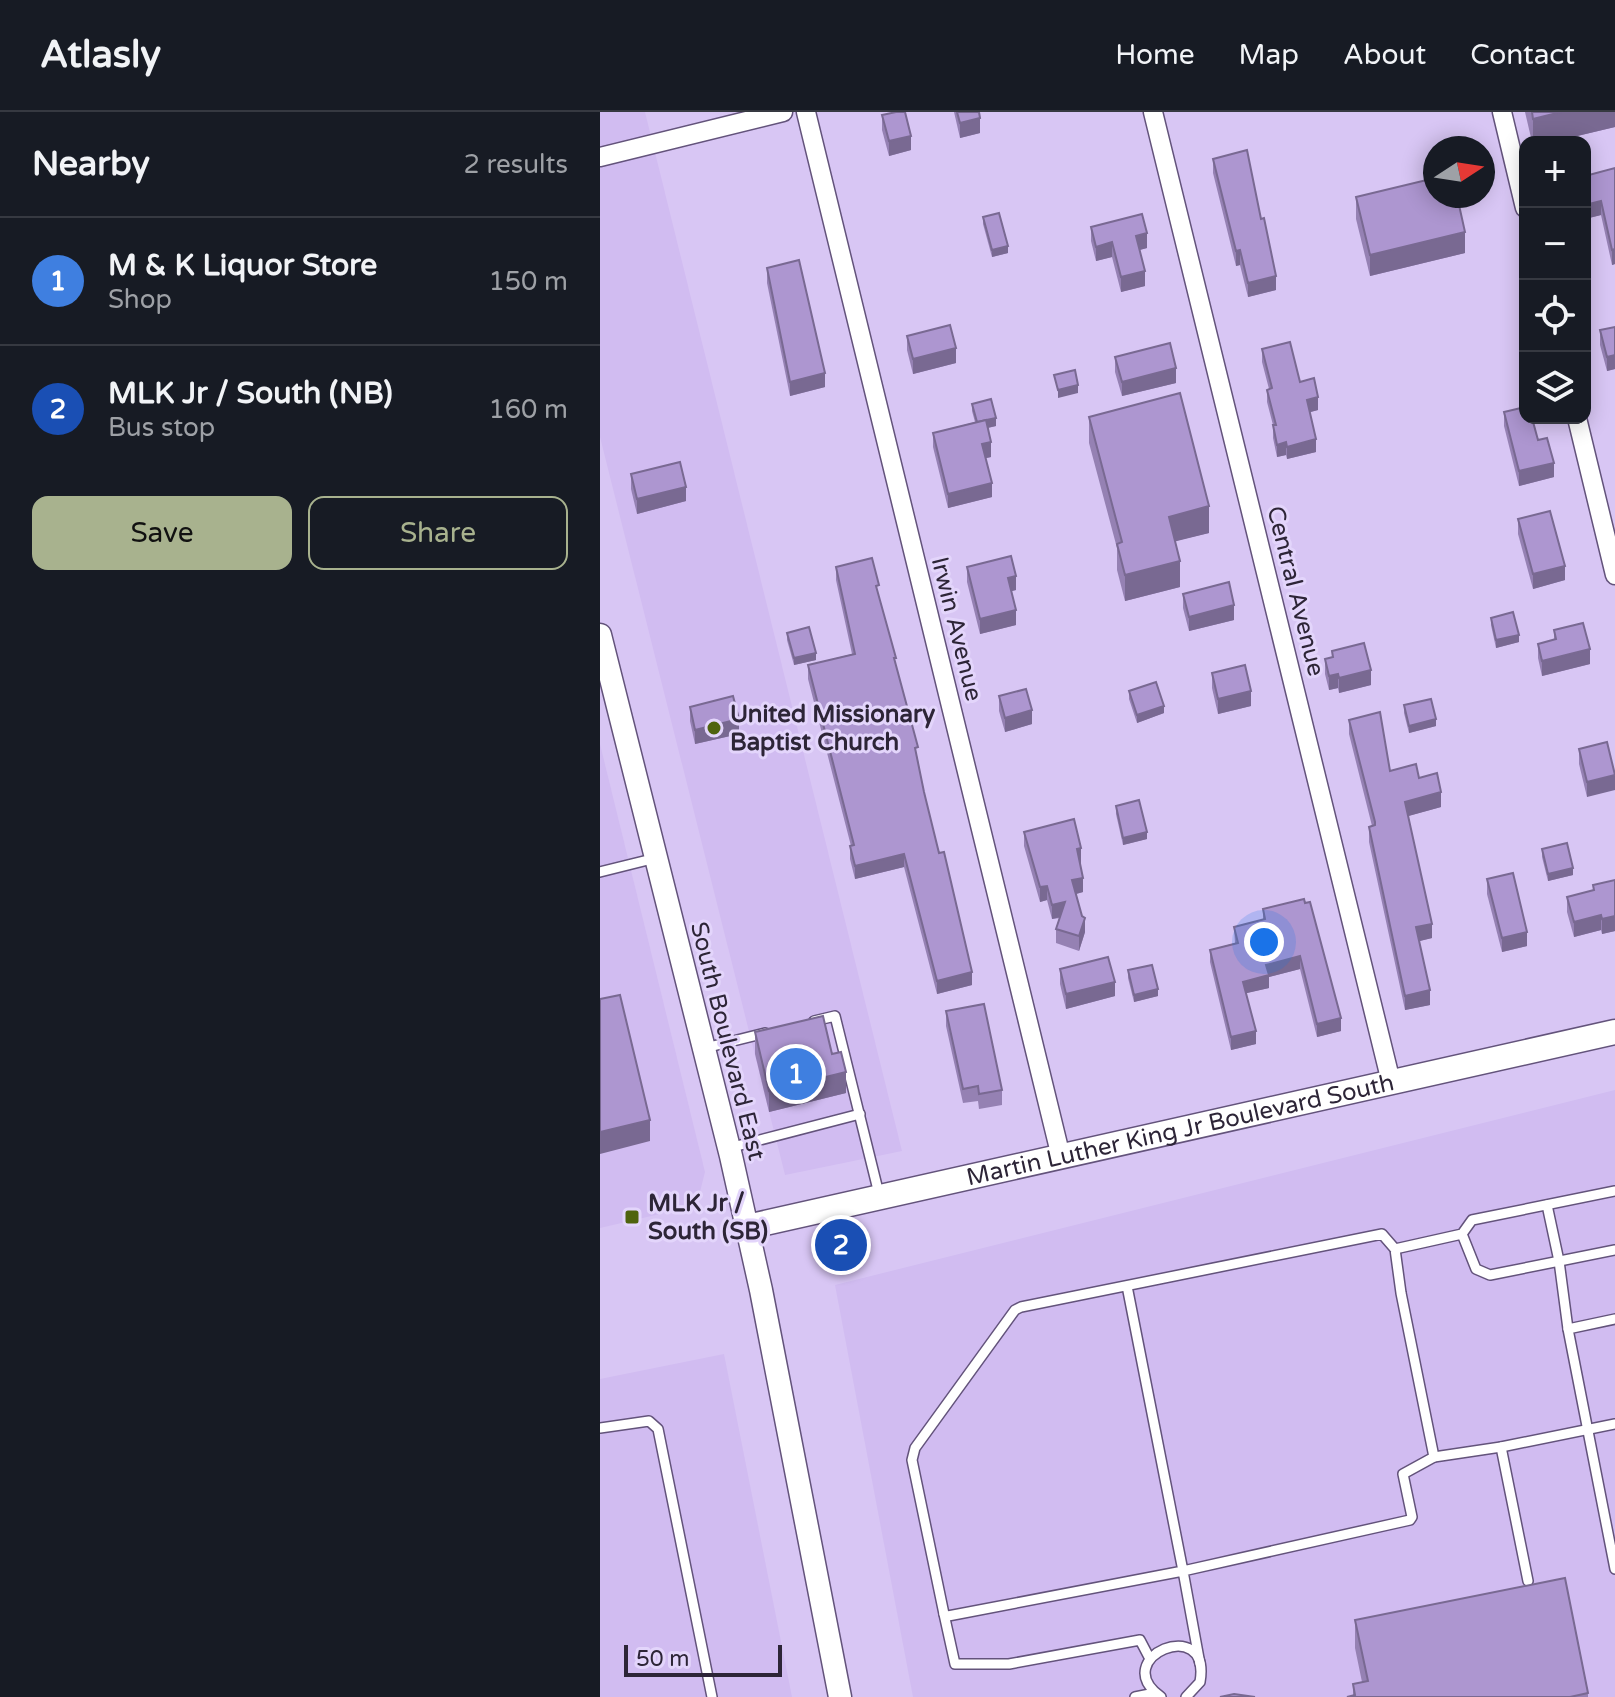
<!DOCTYPE html>
<meta charset="utf-8">
<style>
body{margin:0;font-family:"Varela Round",sans-serif;background:#20242c;color:#f1f3f6}
.controls{position:absolute;right:24px;top:24px;display:grid;overflow:hidden;border-radius:16px;box-shadow:0 4px 20px #0003}
.controls button{width:72px;height:72px;display:grid;place-items:center;padding:0;border:0;border-bottom:2px solid #363941;background:#171b24;color:#f1f3f6;font:40px sans-serif}
.compass{position:absolute;left:823px;top:24px;width:72px;height:72px;border-radius:50%;background:#171b24;box-shadow:0 4px 20px #0003;rotate:78deg}
.scale{position:absolute;left:24px;bottom:20px;width:158px;box-sizing:border-box;padding-left:8px;border:4px solid #2d2537;border-top:0;font-size:22px;line-height:28px;white-space:nowrap;color:#2d2537;-webkit-text-stroke:6px #e3d5fb;paint-order:stroke}
.you{position:absolute;left:664px;top:830px;width:28px;height:28px;margin:-20px;border:6px solid #fff;border-radius:50%;background:#1a73e8;box-shadow:0 0 0 12px #1a73e833}
.badge{display:grid;place-items:center;width:52px;height:52px;border-radius:50%;background:#a8b28e;color:#fff;font-size:26px;font-weight:700}
.pin{position:absolute;translate:-50% -50%;border:4px solid #fff;box-shadow:0 2px 8px #0006}
.list{margin:0;padding:0;list-style:none}
h2{display:flex;justify-content:space-between;align-items:center;height:104px;margin:0;padding:0 32px;font-size:34px}
h2 small{font-size:26px;font-weight:400;color:#9ea1a6}
.list li{display:grid;grid-template-columns:52px 1fr auto;gap:24px;align-items:center;box-sizing:border-box;height:128px;padding:0 32px;border-top:2px solid #363941}
.list b{display:block;font-size:30px;white-space:nowrap}
.list p{margin:0;font-size:26px;white-space:nowrap;color:#9ea1a6}
.list em{font-size:26px;font-style:normal;color:#9ea1a6}
.actions{display:flex;gap:16px;padding:24px 32px}
.actions a{flex:1;padding:18px 0;border:2px solid #a8b28e;border-radius:16px;text-align:center;font-size:28px;color:#a8b28e}
.actions .main{background:#a8b28e;color:#111}
.icon{flex:none;width:44px;height:44px;fill:none;stroke:currentColor;stroke-width:2;stroke-linecap:round;stroke-linejoin:round}
.map{position:relative;flex:none;width:1015px;height:1585px;overflow:hidden}
header{display:flex;align-items:center;gap:48px;box-sizing:border-box;height:112px;padding:0 40px;background:#171b24;border-bottom:2px solid #363941}
header strong{font-size:38px}
nav{display:flex;gap:44px;margin-inline-start:auto;font-size:28px}
main{display:flex}
aside{flex:1;background:#171b24}
.map>svg:first-child{display:block}
.built{fill:#d1bcf1}
.lines{fill:none;stroke-linecap:round;stroke-linejoin:round}
.service-casing{stroke:#63537b;stroke-width:12}
.minor-casing{stroke:#63537b;stroke-width:21}
.tertiary-casing{stroke:#63537b;stroke-width:25}
.secondary-casing{stroke:#63537b;stroke-width:27}
.service{stroke:#fff;stroke-width:9}
.minor{stroke:#fff;stroke-width:18}
.tertiary{stroke:#fff;stroke-width:22}
.secondary{stroke:#fff;stroke-width:24}
.wall{fill:#9581b3}
.shaded-wall{fill:#796992}
.building{fill:#ad96d0;stroke:#796992;stroke-width:2}
.poi-dot{fill:#4f630e;stroke:#e3d5fb;stroke-width:3}
.labels{text-anchor:middle;stroke-width:6;stroke-linejoin:round;paint-order:stroke}
.street-label{font-size:24px;fill:#2d2537;stroke:#e3d5fb}
.poi-label{font-size:24px;font-weight:bold;fill:#2d2537;stroke:#e3d5fb;text-anchor:start}
</style>
<header>
<strong>Atlasly</strong>
<nav><a>Home</a><a>Map</a><a>About</a><a>Contact</a></nav>
</header>
<main>
<aside>
<h2>Nearby<small>2 results</small></h2>
<ul class="list">
<li><span class="badge" style="background:#3f7fe0">1</span><div><b>M &amp; K Liquor Store</b><p>Shop</p></div><em>150 m</em></li>
<li><span class="badge" style="background:#1a4fb4">2</span><div><b>MLK Jr / South (NB)</b><p>Bus stop</p></div><em>160 m</em></li>
</ul>
<div class="actions"><a class="main">Save</a><a>Share</a></div>
</aside>
<div class="map">
<svg width="1015" height="1585" viewBox="0 0 1015 1585">
<rect width="100%" height="100%" fill="#d8c6f4"/>
<g class="built">
<polygon points="0,0 45,0 302,1039 185,1063 0,325"/>
<polygon points="0,632 105,1060 100,1080 91,1090 81,1097 0,1116"/>
<polygon points="1015,978 1015,1585 313,1585 235,1173"/>
<polygon points="124,1242 192,1585 0,1585 0,1267"/>
</g>
<g class="lines">
<defs>
<g id="service">
<polyline points="0,760 56,746"/>
<polyline points="214,909 235,904 279,1082"/>
<polyline points="105,936 165,921"/>
<polyline points="129,1036 260,1002"/>
<polyline points="947,1093 959,1149 968,1217"/>
<polyline points="862,1122 876,1157 890,1163 1015,1138"/>
<polyline points="795,1137 862,1122 872,1108 1015,1079"/>
<polyline points="527,1174 583,1459 810,1408 812,1405 803,1362 834,1345 801,1181 795,1137 782,1122 421,1195 415,1198 315,1336 312,1348 344,1502 348,1504 583,1459 600,1552"/>
<polyline points="1015,1207 968,1217 1015,1457"/>
<polyline points="0,1316 49,1309 58,1317 112,1585"/>
<polyline points="901,1335 928,1469"/>
<polyline points="834,1345 901,1335 1015,1312"/>
<polyline points="344,1502 355,1552 409,1552 540,1528 550,1547"/>
<polyline points="535,1585 555,1581"/>
<path d="M561 1585C506 1546 612 1501 600 1570L586 1585"/>
</g>
<g id="minor">
<polyline points="206,0 461,1045"/>
<polyline points="553,0 791,970"/>
<polyline points="902,0 925,96"/>
<polyline points="0,45 183,0"/>
<polyline points="977,306 1015,463"/>
</g>
<polyline id="tertiary" points="0,523 131,1044 161,1178 240,1585"/>
<g id="secondary">
<path id="s1" d="M147 1115 1015 920"/>
</g>
</defs>
<use href="#service" class="service-casing"/>
<use href="#minor" class="minor-casing"/>
<use href="#tertiary" class="tertiary-casing"/>
<use href="#secondary" class="secondary-casing"/>
<use href="#service" class="service"/>
<use href="#minor" class="minor"/>
<use href="#tertiary" class="tertiary"/>
<use href="#secondary" class="secondary"/>
</g>
<g class="wall">
<polygon points="354,0 379,0 380,21 360,26"/>
<polygon points="925,0 1015,0 1015,15 952,30 932,30"/>
<polygon points="282,3 311,38 289,44 282,18"/>
<polygon points="613,47 661,107 676,178 648,185 640,153 636,154 613,61"/>
<polygon points="1015,56 1015,152 1012,153 1001,103 985,107"/>
<polygon points="756,85 865,141 770,164 756,107"/>
<polygon points="383,105 408,141 392,145 383,112"/>
<polygon points="491,115 547,136 539,138 545,174 521,180 512,145 496,149 491,129"/>
<polygon points="167,156 225,275 190,284 167,171"/>
<polygon points="1015,215 1015,259 1015,257 1007,259 1000,233 1000,218"/>
<polygon points="307,224 356,251 313,262 307,238"/>
<polygon points="662,237 700,270 718,298 710,300 716,340 687,347 686,343 677,345 673,326 673,313 667,290 667,278 669,277 662,250"/>
<polygon points="515,245 576,271 522,284 515,260"/>
<polygon points="372,292 396,314 388,316 391,345 386,346 392,385 348,396 333,335 333,321 375,310 372,299"/>
<polygon points="904,300 938,328 954,365 919,374 904,314"/>
<polygon points="489,305 609,421 575,429 580,475 525,489 517,458 517,436 489,331"/>
<polygon points="31,362 86,389 37,402 31,377"/>
<polygon points="918,407 965,468 933,477 918,422"/>
<polygon points="236,455 279,484 318,648 324,680 372,873 337,882 304,755 255,767 250,747 250,734 251,734 208,567 208,553 252,542 236,468"/>
<polygon points="367,455 416,478 411,479 416,513 380,522 367,470"/>
<polygon points="583,482 634,508 589,519 583,496"/>
<polygon points="891,506 919,530 896,536 891,513"/>
<polygon points="954,518 990,552 942,564 938,546 938,532 954,528"/>
<polygon points="187,521 216,548 194,553 187,528"/>
<polygon points="732,539 771,573 739,581 738,576 729,578 725,562 725,547 732,545"/>
<polygon points="612,561 651,594 618,602 612,576"/>
<polygon points="529,579 564,601 537,611 529,587"/>
<polygon points="399,584 432,612 405,620 399,599"/>
<polygon points="804,593 836,614 809,621 804,601"/>
<polygon points="90,595 139,622 95,632 90,609"/>
<polygon points="749,608 790,659 819,666 841,695 808,704 832,826 819,829 830,893 805,898 769,730 769,715 772,714 749,622"/>
<polygon points="979,637 1015,661 987,685 979,652"/>
<polygon points="516,694 547,727 523,733 516,702"/>
<polygon points="424,720 481,751 480,751 483,780 476,782 485,820 479,839 456,831 456,817 460,806 452,807 447,788 440,790 424,734"/>
<polygon points="942,737 973,763 948,769 942,745"/>
<polygon points="887,767 927,834 902,840 887,782"/>
<polygon points="1015,768 1015,819 1002,822 1001,818 974,825 967,800 967,785 993,779 993,773"/>
<polygon points="704,787 741,919 717,925 700,857 669,865 669,876 646,881 656,932 631,938 610,850 610,838 635,831 634,815 663,808 663,797"/>
<polygon points="460,857 515,884 466,897 460,872"/>
<polygon points="528,858 558,884 534,890 528,866"/>
<polygon points="346,899 402,978 402,993 379,997 378,989 363,991 346,914"/>
<polygon points="155,920 246,981 169,1000 155,942"/>
<polygon points="755,1508 988,1581 988,1585 747,1585 753,1584 753,1572 762,1570 755,1536"/>
</g>
<g class="shaded-wall">
<polygon points="961,0 1015,0 1015,15 952,30 933,30 933,7"/>
<polygon points="380,6 380,21 360,26 360,11"/>
<polygon points="311,24 311,38 289,44 289,29"/>
<polygon points="1001,89 1001,103 985,107 985,93"/>
<polygon points="865,120 865,141 770,164 770,143"/>
<polygon points="547,121 547,136 536,139 536,124"/>
<polygon points="512,130 512,145 496,149 496,135"/>
<polygon points="408,134 408,141 392,145 392,138"/>
<polygon points="1015,137 1015,152 1012,153 1012,138"/>
<polygon points="640,138 640,153 636,154 636,139"/>
<polygon points="545,159 545,174 521,180 521,165"/>
<polygon points="676,164 676,178 648,185 648,171"/>
<polygon points="356,236 356,251 313,262 313,247"/>
<polygon points="1015,243 1015,257 1007,259 1007,245"/>
<polygon points="576,256 576,271 522,284 522,270"/>
<polygon points="225,261 225,275 190,284 190,270"/>
<polygon points="478,273 478,281 458,286 458,278"/>
<polygon points="718,285 718,298 707,301 707,288"/>
<polygon points="396,306 396,314 377,318 377,311"/>
<polygon points="716,327 716,340 687,347 687,335"/>
<polygon points="391,330 391,345 382,347 382,332"/>
<polygon points="686,330 686,343 677,345 677,333"/>
<polygon points="954,351 954,365 919,374 919,359"/>
<polygon points="392,371 392,385 348,396 348,382"/>
<polygon points="86,375 86,389 37,402 37,387"/>
<polygon points="609,394 609,421 569,431 569,405"/>
<polygon points="580,449 580,475 525,489 525,463"/>
<polygon points="965,454 965,468 933,477 933,462"/>
<polygon points="416,464 416,478 408,480 408,466"/>
<polygon points="634,493 634,508 589,519 589,505"/>
<polygon points="416,498 416,513 380,522 380,507"/>
<polygon points="919,523 919,530 896,536 896,528"/>
<polygon points="990,537 990,552 942,564 942,549"/>
<polygon points="216,541 216,548 194,553 194,546"/>
<polygon points="771,558 771,573 739,581 739,566"/>
<polygon points="738,562 738,576 729,578 729,564"/>
<polygon points="651,579 651,594 618,602 618,587"/>
<polygon points="564,594 564,601 537,611 537,603"/>
<polygon points="432,598 432,612 405,620 405,606"/>
<polygon points="139,607 139,622 95,632 95,618"/>
<polygon points="836,607 836,614 809,621 809,614"/>
<polygon points="1015,663 1015,678 987,685 987,670"/>
<polygon points="841,680 841,695 805,705 805,690"/>
<polygon points="547,720 547,727 523,733 523,726"/>
<polygon points="481,736 481,751 477,752 477,737"/>
<polygon points="304,742 304,755 255,767 255,754"/>
<polygon points="973,756 973,763 948,769 948,762"/>
<polygon points="483,766 483,780 472,783 472,768"/>
<polygon points="447,774 447,788 440,790 440,775"/>
<polygon points="465,790 465,804 452,807 452,793"/>
<polygon points="1001,803 1001,818 974,825 974,810"/>
<polygon points="1015,804 1015,819 1002,822 1002,807"/>
<polygon points="485,806 485,820 479,839 479,824"/>
<polygon points="832,812 832,826 816,830 816,815"/>
<polygon points="927,820 927,834 902,840 902,826"/>
<polygon points="700,844 700,857 669,865 669,876 643,882 643,870 666,853"/>
<polygon points="372,860 372,873 337,882 337,869"/>
<polygon points="515,870 515,884 466,897 466,882"/>
<polygon points="558,877 558,884 534,890 534,883"/>
<polygon points="830,878 830,893 805,898 805,884"/>
<polygon points="741,906 741,919 717,925 717,912"/>
<polygon points="656,919 656,932 631,938 631,925"/>
<polygon points="246,960 246,981 169,1000 169,979"/>
<polygon points="50,1008 50,1029 0,1042 0,1020"/>
</g>
<g class="building">
<polygon points="296,0 305,0 311,24 289,29 282,3"/>
<polygon points="357,0 379,0 380,6 360,11"/>
<polygon points="932,0 961,0 933,7"/>
<polygon points="647,38 661,107 664,106 676,164 648,171 640,138 636,139 613,47"/>
<polygon points="1015,56 1015,137 1012,138 1001,89 985,93 985,64"/>
<polygon points="835,66 835,84 857,84 865,120 770,143 756,85"/>
<polygon points="399,101 408,134 392,138 383,105"/>
<polygon points="542,102 547,121 536,124 545,159 521,165 512,130 496,135 491,115"/>
<polygon points="199,148 225,261 190,270 167,156"/>
<polygon points="350,213 356,236 313,247 307,224"/>
<polygon points="1015,215 1015,244 1015,243 1007,245 1000,218"/>
<polygon points="690,230 700,270 714,266 718,285 707,288 716,327 687,335 686,330 677,333 673,313 676,313 667,278 672,276 662,237"/>
<polygon points="570,231 576,256 522,270 515,245"/>
<polygon points="475,258 478,273 458,278 454,263"/>
<polygon points="580,281 609,394 569,405 580,449 525,463 517,432 522,430 489,305"/>
<polygon points="391,287 396,306 377,310 372,292"/>
<polygon points="925,295 925,306 932,306 938,328 947,326 954,351 919,359 904,300"/>
<polygon points="386,308 391,330 382,332 392,371 348,382 333,321"/>
<polygon points="80,350 86,375 37,387 31,362"/>
<polygon points="950,399 965,454 933,462 918,407"/>
<polygon points="411,444 416,464 408,466 416,498 380,507 367,455"/>
<polygon points="272,446 279,473 276,474 296,546 294,546 318,635 315,636 324,680 339,741 344,740 372,860 337,869 304,742 255,754 250,734 254,733 208,553 255,542 236,455"/>
<polygon points="629,470 634,493 589,505 583,482"/>
<polygon points="913,500 919,523 896,528 891,506"/>
<polygon points="983,511 990,537 942,549 938,532 956,527 954,518"/>
<polygon points="209,515 216,541 194,546 187,521"/>
<polygon points="764,531 771,558 739,566 738,562 729,564 725,547 733,545 732,539"/>
<polygon points="645,553 651,579 618,587 612,561"/>
<polygon points="556,570 564,594 537,603 529,579"/>
<polygon points="426,577 432,598 405,606 399,584"/>
<polygon points="133,584 139,607 95,618 90,595"/>
<polygon points="831,587 836,607 809,614 804,593"/>
<polygon points="780,600 790,659 816,652 819,666 837,661 841,680 805,690 832,812 816,815 830,878 805,884 769,715 775,713 775,710 749,608"/>
<polygon points="1007,630 1015,663 987,670 979,637"/>
<polygon points="539,688 547,720 523,726 516,694"/>
<polygon points="474,707 481,736 477,737 483,766 472,768 482,804 485,806 479,824 456,817 465,790 452,793 447,774 440,775 424,720"/>
<polygon points="967,731 973,756 948,762 942,737"/>
<polygon points="913,761 927,820 902,826 887,767"/>
<polygon points="1015,768 1015,804 1002,807 1001,803 974,810 967,785 994,778 993,773"/>
<polygon points="704,787 705,791 710,790 741,906 717,912 700,844 666,853 669,863 643,870 656,919 631,925 610,838 638,831 634,815 665,807 663,797"/>
<polygon points="508,845 515,870 466,882 460,857"/>
<polygon points="552,853 558,877 534,883 528,858"/>
<polygon points="20,883 50,1008 0,1020 0,887"/>
<polygon points="384,892 402,978 379,982 378,974 363,977 346,899"/>
<polygon points="223,904 232,942 241,940 246,960 169,979 155,920"/>
<polygon points="965,1466 988,1581 970,1585 747,1585 755,1583 753,1572 768,1569 755,1508"/>
<polygon points="634,1582 655,1585 620,1585"/>
</g>
<g class="poi-dot">
<circle cx="114" cy="616" r="8"/>
<rect x="24" y="1097" width="16" height="16" rx="4"/>
</g>
<g class="labels">
<g class="street-label">
<text transform="translate(696 479) rotate(76)" y="8">Central Avenue</text>
<text transform="translate(357 517) rotate(76)" y="8">Irwin Avenue</text>
<text transform="translate(128 929) rotate(76)" y="8">South Boulevard East</text>
<text dy="8" stroke="none"><textPath href="#s1" startOffset="444">Martin Luther King Jr Boulevard South</textPath></text>
</g>
<g class="poi-label">
<text x="130" y="610">United Missionary<tspan x="130" dy="28">Baptist Church</tspan></text>
<text x="48" y="1099">MLK Jr /<tspan x="48" dy="28">South (SB)</tspan></text>
</g>
</g>
</svg>
<div class="controls">
<button>+</button>
<button>−</button>
<button><svg class="icon" aria-label="locate" viewBox="0 0 24 24"><circle cx="12" cy="12" r="6"/><path d="M12 2v4M12 18v4M2 12h4M18 12h4"/></svg></button>
<button><svg class="icon" aria-label="layers" viewBox="0 0 24 24"><path d="M12 4l9 5-9 5-9-5zM3 14l9 5 9-5"/></svg></button>
</div>
<svg class="compass" viewBox="-18 -18 36 36"><path d="M0-13l5 13h-10z" fill="#e53935"/><path d="M0 13l5-13h-10z" fill="#9ea1a6"/></svg>
<div class="scale">50 m</div>
<div class="you"></div>
<div class="pin badge" style="left:196px;top:962px;background:#3f7fe0">1</div>
<div class="pin badge" style="left:241px;top:1133px;background:#1a4fb4">2</div>
</div>
</main>
